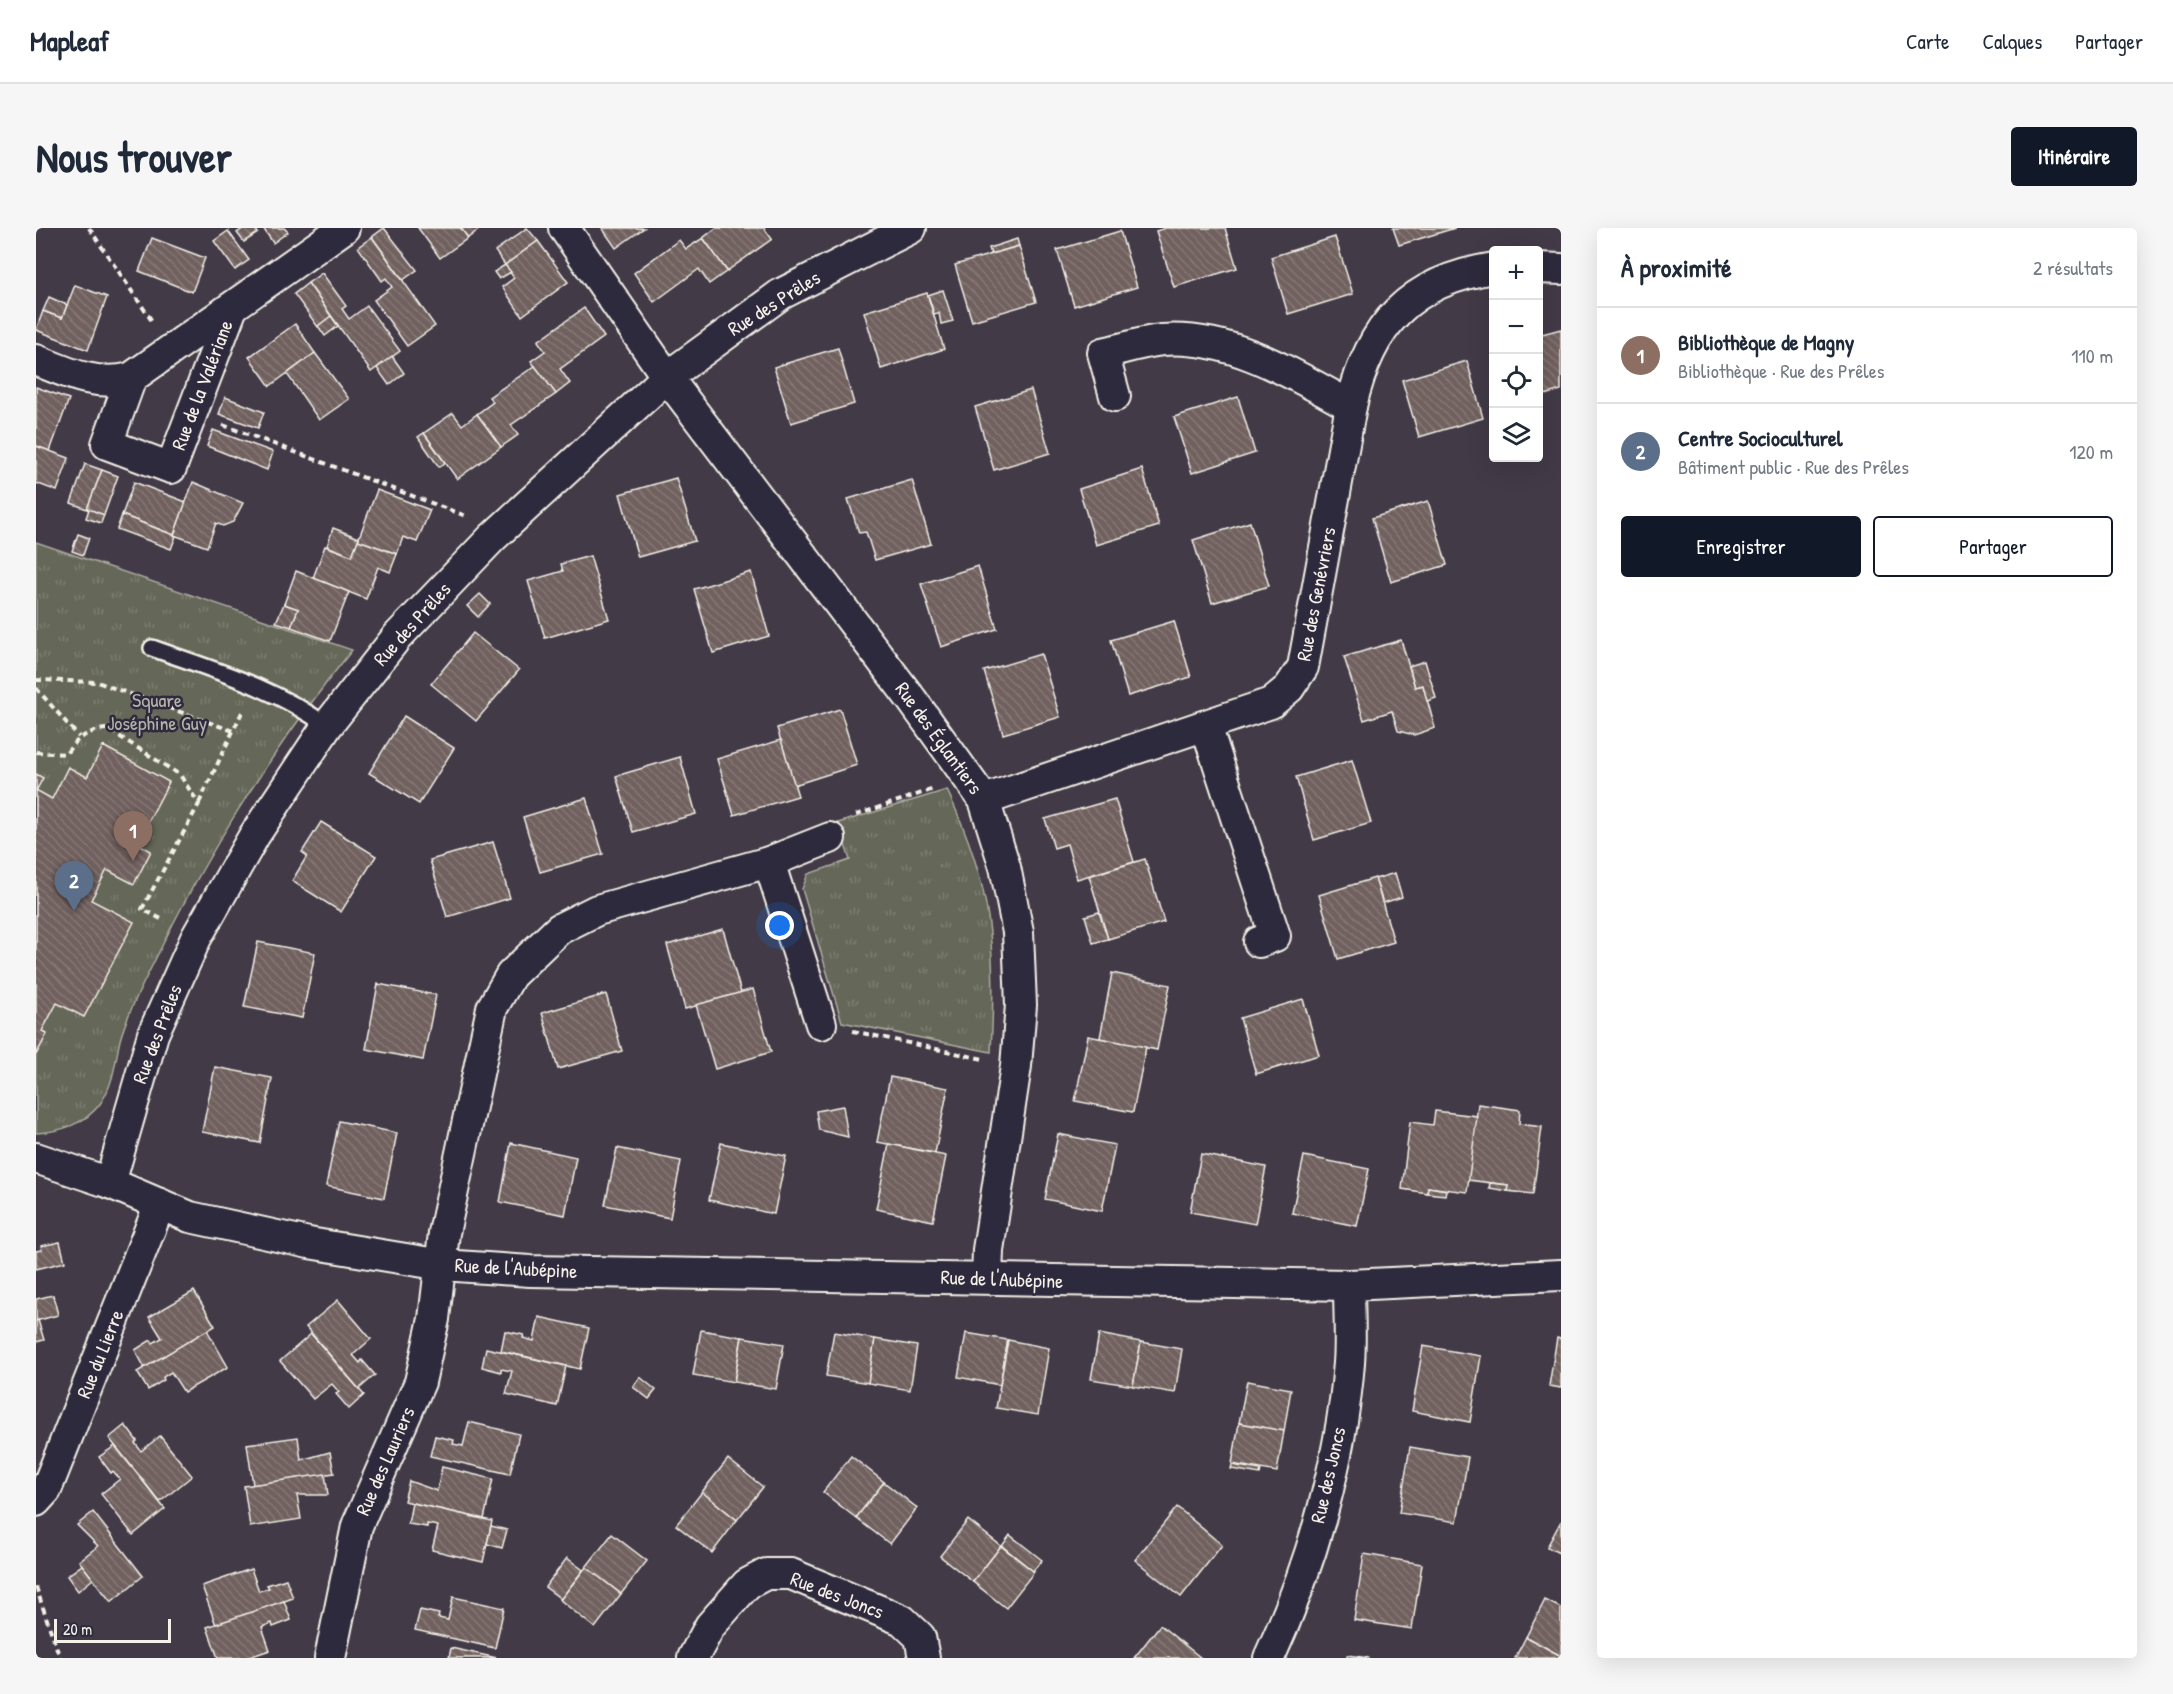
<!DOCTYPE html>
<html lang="fr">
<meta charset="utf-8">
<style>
body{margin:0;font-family:"Patrick Hand",sans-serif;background:#f6f6f7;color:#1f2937}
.controls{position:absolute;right:18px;top:18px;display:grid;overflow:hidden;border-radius:6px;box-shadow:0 6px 24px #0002}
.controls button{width:54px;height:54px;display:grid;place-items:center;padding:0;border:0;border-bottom:2px solid #e0e1e3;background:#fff;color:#1f2937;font:30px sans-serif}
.scale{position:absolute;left:18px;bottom:15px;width:117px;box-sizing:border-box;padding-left:6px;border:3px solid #f4f1e8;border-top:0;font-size:16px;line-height:21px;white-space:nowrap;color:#f4f1e8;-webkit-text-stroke:4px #2f2a3d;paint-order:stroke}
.you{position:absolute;left:744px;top:698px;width:21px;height:21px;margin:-15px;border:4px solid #fff;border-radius:50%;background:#1a73e8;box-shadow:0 0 0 9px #1a73e833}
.badge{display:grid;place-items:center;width:39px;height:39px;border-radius:50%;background:#111827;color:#fff;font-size:20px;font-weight:700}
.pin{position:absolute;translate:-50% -50px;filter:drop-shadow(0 2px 3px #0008)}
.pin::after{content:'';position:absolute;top:32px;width:21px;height:18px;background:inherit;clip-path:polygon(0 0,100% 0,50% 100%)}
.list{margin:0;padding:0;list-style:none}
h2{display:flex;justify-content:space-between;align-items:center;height:78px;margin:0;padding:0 24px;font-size:26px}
h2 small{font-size:20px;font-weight:400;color:#747a83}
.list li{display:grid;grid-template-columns:39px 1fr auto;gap:18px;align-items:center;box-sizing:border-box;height:96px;padding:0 24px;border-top:2px solid #e0e1e3}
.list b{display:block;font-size:22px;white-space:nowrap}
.list p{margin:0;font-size:20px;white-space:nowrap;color:#747a83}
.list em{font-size:20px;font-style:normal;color:#747a83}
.actions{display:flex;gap:12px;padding:18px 24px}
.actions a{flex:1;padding:14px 0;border:2px solid #111827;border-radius:6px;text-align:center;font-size:21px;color:#111827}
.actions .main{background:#111827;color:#fff}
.icon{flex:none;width:33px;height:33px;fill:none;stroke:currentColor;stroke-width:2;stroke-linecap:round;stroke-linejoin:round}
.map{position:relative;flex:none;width:1525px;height:1430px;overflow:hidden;border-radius:6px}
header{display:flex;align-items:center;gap:36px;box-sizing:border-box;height:84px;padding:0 30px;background:#fff;border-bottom:2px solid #e0e1e3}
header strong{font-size:28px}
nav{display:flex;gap:33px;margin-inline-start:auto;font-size:21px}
.intro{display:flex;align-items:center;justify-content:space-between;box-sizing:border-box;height:144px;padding:0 36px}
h1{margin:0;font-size:42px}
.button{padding:15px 27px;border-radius:6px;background:#111827;color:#fff;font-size:21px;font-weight:700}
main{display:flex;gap:36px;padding:0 36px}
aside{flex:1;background:#fff;border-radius:6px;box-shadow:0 6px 24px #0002}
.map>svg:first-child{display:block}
.grass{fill:url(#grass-tufts);stroke:#acaca0;stroke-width:1.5}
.building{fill:url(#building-back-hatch);stroke:#f4f1e8;stroke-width:1.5}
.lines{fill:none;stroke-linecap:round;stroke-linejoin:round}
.service-casing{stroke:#f4f1e8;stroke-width:20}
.minor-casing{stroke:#f4f1e8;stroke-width:34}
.path{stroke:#f4f1e8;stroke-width:4;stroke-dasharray:6 4.5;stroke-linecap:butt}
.service{stroke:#2f2a3d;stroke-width:15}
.minor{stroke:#2f2a3d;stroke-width:30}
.labels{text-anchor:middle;stroke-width:5;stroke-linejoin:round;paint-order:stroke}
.street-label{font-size:20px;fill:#f4f1e8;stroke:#2f2a3d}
.park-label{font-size:20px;fill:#b4b3a8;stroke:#2f2a3d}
</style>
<header>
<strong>Mapleaf</strong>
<nav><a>Carte</a><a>Calques</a><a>Partager</a></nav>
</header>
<div class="intro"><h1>Nous trouver</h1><a class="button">Itinéraire</a></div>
<main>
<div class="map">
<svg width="1525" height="1430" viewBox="0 0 1525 1430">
<defs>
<pattern id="grass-tufts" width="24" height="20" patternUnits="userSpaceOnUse" patternTransform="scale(1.5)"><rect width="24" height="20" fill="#656759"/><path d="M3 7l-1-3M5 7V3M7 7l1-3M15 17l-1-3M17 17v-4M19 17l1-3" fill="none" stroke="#7c7d71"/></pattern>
<pattern id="building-back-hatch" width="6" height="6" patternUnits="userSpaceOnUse" patternTransform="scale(1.5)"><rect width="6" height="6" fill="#70615e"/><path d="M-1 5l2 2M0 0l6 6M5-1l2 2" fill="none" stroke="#857875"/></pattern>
</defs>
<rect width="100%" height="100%" fill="#423a47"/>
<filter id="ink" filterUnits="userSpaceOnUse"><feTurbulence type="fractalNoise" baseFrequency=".0167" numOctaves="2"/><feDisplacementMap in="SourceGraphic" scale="12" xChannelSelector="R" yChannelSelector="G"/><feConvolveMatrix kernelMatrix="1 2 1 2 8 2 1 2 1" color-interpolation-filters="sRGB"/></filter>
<g filter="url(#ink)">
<g class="grass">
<path d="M0 314 316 422C240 517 174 619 121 728 108 754 92 784 84 812 79 834 78 856 64 876 49 896 24 904 0 905Z"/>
<path d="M911 562C957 659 960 718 955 824L806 794 766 661 772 646 814 632 802 595Z"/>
</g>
<g class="building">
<polygon points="208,0 219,0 222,5 208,14 201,5"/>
<polygon points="227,0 248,0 252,4 237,15"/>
<polygon points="348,0 381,42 367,52 336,9"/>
<polygon points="382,0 425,0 432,10 404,30"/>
<polygon points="425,0 445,0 432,10"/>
<polygon points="491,0 502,13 469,37 459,23"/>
<polygon points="566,0 608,0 580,20"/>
<polygon points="680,0 728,0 736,11 691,43 667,10"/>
<polygon points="1130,0 1189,0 1201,40 1138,59 1120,3"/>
<polygon points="1357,0 1419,0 1363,17"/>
<polygon points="192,3 213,32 199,42 178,13"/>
<polygon points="1084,3 1101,59 1038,78 1021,22"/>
<polygon points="336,9 399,98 371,118 338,72 356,59 350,50 346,53 322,19"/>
<polygon points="1299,9 1317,66 1252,86 1235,29"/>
<polygon points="116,10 169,30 156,64 103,43"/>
<polygon points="667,10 691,43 673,56 663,41 618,74 598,45 643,12 650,21"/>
<polygon points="981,11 983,18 955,26 953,20"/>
<polygon points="502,13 532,54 486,88 466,59 478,50 469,37"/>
<polygon points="983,18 1000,74 936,93 919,37"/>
<polygon points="469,37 475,44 463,51 458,44"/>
<polygon points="286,45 310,78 306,81 313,91 331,78 364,123 335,144 272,55"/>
<polygon points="272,55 295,88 282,99 258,66"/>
<polygon points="39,57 71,69 52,122 0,102 7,83 26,90"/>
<polygon points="907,62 917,93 905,96 903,85 898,86 892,67"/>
<polygon points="891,65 908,121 845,141 828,84"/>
<polygon points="13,69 31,77 26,90 7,83"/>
<polygon points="548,80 568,109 524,141 534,155 520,166 495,133 509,123 502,113"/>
<polygon points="295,88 302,98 289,108 282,98"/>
<polygon points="259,96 279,125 234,158 213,129"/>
<polygon points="1525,101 1525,162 1502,169 1502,107"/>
<polygon points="802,120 818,176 755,195 738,139"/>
<polygon points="279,125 313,171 283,192 251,146"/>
<polygon points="356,128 368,145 353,157 341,140"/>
<polygon points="1431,133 1447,190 1383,209 1366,152"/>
<polygon points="499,138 520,166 475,197 482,207 465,219 441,186 457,174 453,169"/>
<polygon points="0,159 33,171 14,223 0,218"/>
<polygon points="995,162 1014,225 958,242 939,179"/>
<polygon points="189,169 228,184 222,200 183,186"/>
<polygon points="1202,169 1219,225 1156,245 1138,189"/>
<polygon points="417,185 426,197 441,186 465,219 421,251 388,205"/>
<polygon points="177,202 237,224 231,242 171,218"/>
<polygon points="388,205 409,235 403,239 382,209"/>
<polygon points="0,218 33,230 21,263 0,255"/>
<polygon points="49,236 66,242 51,281 35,275"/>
<polygon points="1106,241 1123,298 1060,317 1043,261"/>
<polygon points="66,242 82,248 68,287 51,281"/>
<polygon points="640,250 659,313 602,329 584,266"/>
<polygon points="876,252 895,316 839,332 830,304 823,305 812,271"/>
<polygon points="98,254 150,274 138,307 86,287"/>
<polygon points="157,254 207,275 197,294 187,298 180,295 171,319 138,307"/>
<polygon points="341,262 394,282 381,314 367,309 361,326 322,312"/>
<polygon points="1392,273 1411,337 1355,354 1336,290"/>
<polygon points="53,281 68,287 65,295 50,290"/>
<polygon points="86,287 140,308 135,321 81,301"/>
<polygon points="1214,294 1233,358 1176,375 1157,312"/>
<polygon points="297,300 323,310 316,328 291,318"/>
<polygon points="42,306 53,310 47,327 36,323"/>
<polygon points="322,312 361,326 354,344 342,339 330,371 277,350 289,318 316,328"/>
<polygon points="554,328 573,391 509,410 492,353 527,343 525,336"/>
<polygon points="942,338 961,401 905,419 885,356"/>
<polygon points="260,343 313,364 294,413 255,399 262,381 248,376"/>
<polygon points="715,344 733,408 677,425 658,361"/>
<polygon points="444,366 454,376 442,389 431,378"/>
<polygon points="248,376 262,381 255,399 240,394"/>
<polygon points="1138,393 1155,449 1092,468 1075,412"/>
<polygon points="437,405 483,442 440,493 395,456"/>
<polygon points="1365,412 1379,459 1387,457 1399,500 1378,507 1362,503 1356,483 1328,492 1308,429"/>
<polygon points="1005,426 1024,489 967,506 948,443"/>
<polygon points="1389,433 1400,470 1391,473 1387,457 1379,459 1373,438"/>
<polygon points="804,481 821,537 758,557 741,500"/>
<polygon points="368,488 418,520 383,576 333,545"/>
<polygon points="745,512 762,568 698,587 681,531"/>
<polygon points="67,518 133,554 101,615 115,623 98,656 71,642 55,672 98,694 48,789 21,775 6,803 11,806 0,827 0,562 16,571 32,539 51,549"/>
<polygon points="644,529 660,586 597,604 580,548"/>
<polygon points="1316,532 1335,595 1278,612 1260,549"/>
<polygon points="0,546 7,550 0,563"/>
<polygon points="550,570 567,626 504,644 487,589"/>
<polygon points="1079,571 1098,634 1041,651 1031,616 1018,620 1009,591"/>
<polygon points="285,594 340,628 305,684 256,653 271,628 266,624"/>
<polygon points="457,614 474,670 411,689 394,632"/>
<polygon points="1109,631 1128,694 1072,711 1053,648"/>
<polygon points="1359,645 1366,669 1347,675 1339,651"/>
<polygon points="1339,650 1358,714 1302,731 1283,667"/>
<polygon points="1063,684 1072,711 1057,715 1049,688"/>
<polygon points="687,701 705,765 649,781 631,717"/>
<polygon points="222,714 279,725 266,790 208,779"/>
<polygon points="1076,745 1134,757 1121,822 1064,810"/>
<polygon points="342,756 400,767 387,832 330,821"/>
<polygon points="717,761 735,824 679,841 660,777"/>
<polygon points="570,766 586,823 522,841 506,785"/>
<polygon points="1267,771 1283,827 1220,846 1204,790"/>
<polygon points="1052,808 1110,819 1097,884 1039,873"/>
<polygon points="179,839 236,850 224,915 166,904"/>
<polygon points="854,849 912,860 899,925 841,914"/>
<polygon points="1442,876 1484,882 1483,896 1506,899 1497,966 1471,963 1472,957 1432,952"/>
<polygon points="807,878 812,909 783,902 780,883"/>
<polygon points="1399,883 1441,888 1431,964 1392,959 1391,965 1366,961 1374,894 1397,897"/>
<polygon points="303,893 361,905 348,970 290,958"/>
<polygon points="1022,906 1079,917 1066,983 1009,971"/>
<polygon points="475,915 540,929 529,987 464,974"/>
<polygon points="685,915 750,928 738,986 673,972"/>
<polygon points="853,916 910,928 897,993 840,981"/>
<polygon points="581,920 645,933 634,990 569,977"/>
<polygon points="1165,926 1230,939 1219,996 1154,984"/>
<polygon points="1268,928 1333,941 1321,998 1256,985"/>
<polygon points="1454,955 1472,957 1471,963 1453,960"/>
<polygon points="1392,959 1410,962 1409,967 1391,965"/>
<polygon points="24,1014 29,1034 0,1041 0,1023 6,1022 5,1018"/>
<polygon points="158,1063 179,1098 109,1140 99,1122 115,1112 117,1115 126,1110 113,1089"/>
<polygon points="17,1067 22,1087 0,1093 0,1071"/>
<polygon points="302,1072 335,1111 317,1127 324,1135 326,1132 339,1147 323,1161 270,1099"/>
<polygon points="503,1089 553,1100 544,1141 465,1123 469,1103 488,1107 487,1110 498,1113"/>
<polygon points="2,1092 8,1112 0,1114 0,1093"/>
<polygon points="171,1102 192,1139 148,1164 135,1144 127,1149 128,1152 112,1162 101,1144"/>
<polygon points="665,1102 706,1109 698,1154 657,1147"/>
<polygon points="798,1104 839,1111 832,1155 790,1148"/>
<polygon points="930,1105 972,1112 964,1157 922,1149"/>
<polygon points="275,1106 328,1167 313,1181 300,1166 303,1164 296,1156 277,1171 244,1133"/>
<polygon points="1063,1106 1105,1114 1097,1158 1055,1151"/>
<polygon points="706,1109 748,1116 740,1161 698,1154"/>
<polygon points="1521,1110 1525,1111 1525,1160 1513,1158"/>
<polygon points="839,1111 881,1118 874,1162 832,1155"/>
<polygon points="972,1112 1013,1120 1002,1187 960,1180"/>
<polygon points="1105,1114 1146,1121 1139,1165 1097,1158"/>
<polygon points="1387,1118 1445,1128 1434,1194 1376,1183"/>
<polygon points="450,1120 530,1138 521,1178 470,1166 476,1143 465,1141 465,1144 446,1139"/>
<polygon points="604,1149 620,1162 613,1171 597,1159"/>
<polygon points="1211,1153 1255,1161 1248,1203 1203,1195"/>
<polygon points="433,1194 483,1206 474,1246 394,1228 399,1208 418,1212 417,1216 427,1218"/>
<polygon points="1203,1195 1248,1203 1241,1244 1196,1236"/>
<polygon points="89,1197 101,1213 99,1215 105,1223 124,1208 156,1248 124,1274 73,1210"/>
<polygon points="262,1209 265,1232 294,1224 298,1245 217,1257 211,1216"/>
<polygon points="79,1218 129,1281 97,1307 65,1266 84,1251 77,1243 75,1245 63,1229"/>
<polygon points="1374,1219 1432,1229 1421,1294 1363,1285"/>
<polygon points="815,1228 848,1254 820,1290 787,1264"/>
<polygon points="692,1231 727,1259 701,1292 666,1264"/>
<polygon points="1196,1237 1225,1242 1224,1246 1195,1241"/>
<polygon points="406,1239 457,1251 448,1291 368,1273 373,1253 401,1263"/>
<polygon points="289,1246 292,1267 261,1267 265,1291 214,1299 208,1258"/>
<polygon points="848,1254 881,1280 854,1316 820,1290"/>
<polygon points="666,1264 701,1292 676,1325 640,1297"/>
<polygon points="376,1275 456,1293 447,1334 396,1322 402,1298 391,1296 391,1299 372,1296"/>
<polygon points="1141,1279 1186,1317 1145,1369 1099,1332"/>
<polygon points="57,1284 107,1348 75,1374 43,1333 62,1318 41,1297"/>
<polygon points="932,1292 965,1318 937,1354 904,1328"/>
<polygon points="1525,1293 1525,1326 1511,1319"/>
<polygon points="455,1298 471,1302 466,1320 451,1316"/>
<polygon points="576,1306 611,1333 585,1366 550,1339"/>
<polygon points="974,1307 1006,1332 997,1343 966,1318"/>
<polygon points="965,1318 998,1344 970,1380 937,1354"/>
<polygon points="1328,1326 1386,1336 1376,1401 1318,1392"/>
<polygon points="531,1330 547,1342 525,1371 509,1359"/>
<polygon points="46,1337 57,1351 42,1363 31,1348"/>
<polygon points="550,1339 585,1366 559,1400 524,1372"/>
<polygon points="215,1341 223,1363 233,1360 231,1357 250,1351 257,1370 180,1397 166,1358"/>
<polygon points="417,1369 468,1380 459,1420 379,1402 384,1382 403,1386 402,1390 412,1392"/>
<polygon points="1509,1372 1525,1380 1525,1428 1490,1409"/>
<polygon points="248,1373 255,1392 237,1399 236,1395 226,1399 234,1422 210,1430 182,1430 171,1399"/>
<polygon points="1124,1397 1165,1430 1098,1430"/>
<polygon points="1490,1409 1525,1428 1525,1430 1479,1430"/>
<polygon points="415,1420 461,1430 413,1430"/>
<polygon points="1311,1427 1333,1430 1311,1430"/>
</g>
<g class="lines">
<defs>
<path id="service" d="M116 420C177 442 238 459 291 498"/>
<g id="minor">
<polyline points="528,0 631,149 876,472 948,572 969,639 982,704 985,777 980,838 952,1022 951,1050"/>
<polyline points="1502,40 1525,41"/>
<path d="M0 132C32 145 61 159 95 150L308 0"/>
<polyline points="95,150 71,216 135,240 196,80"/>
<path d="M1079 168 1067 125C1086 121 1106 114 1126 112 1195 107 1257 146 1315 178"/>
<polyline points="1170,498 1239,708 1223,714"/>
<path d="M948 572 1235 475 1253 460 1267 439 1315 178C1334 97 1373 53 1458 40"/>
<polyline points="733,634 785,796"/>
<polyline points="0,930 74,955 154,989 273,1015 406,1037 494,1043 1313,1057 1525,1047"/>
<polyline points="74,955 117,806 160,710 218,608 291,498 361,409 456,310 631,149 745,66 875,0"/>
<polyline points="0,1273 10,1262 124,976"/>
<polyline points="294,1430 321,1298 384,1154 398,1091 408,1005 456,780 475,747 523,701 561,682 733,634 794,610"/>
<polyline points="657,1430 674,1398 711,1356 730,1346 755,1346 866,1392 884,1409 888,1430"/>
<path d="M1233 1430C1275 1339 1305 1235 1313 1135 1315 1109 1313 1082 1313 1057"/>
</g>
</defs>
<use href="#service" class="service-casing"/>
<use href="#minor" class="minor-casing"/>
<g class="path">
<polyline points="53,0 116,93"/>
<polyline points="187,197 430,288"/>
<polyline points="0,452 61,454 197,503"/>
<polyline points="0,460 43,509"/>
<path d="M0 524 30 526C41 510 52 502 72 501L144 547 163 576 106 681 129 693"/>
<polyline points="163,575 207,482"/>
<polyline points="820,587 898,561"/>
<polyline points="817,803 947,831"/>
<polyline points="0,1359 24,1430"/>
</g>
<use href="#service" class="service"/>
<use href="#minor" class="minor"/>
</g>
</g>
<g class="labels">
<g class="street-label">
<text transform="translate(738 75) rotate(-32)" y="7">Rue des Prêles</text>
<text transform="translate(166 157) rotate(-69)" y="7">Rue de la Valériane</text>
<text transform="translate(1280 366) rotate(-79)" y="7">Rue des Genévriers</text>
<text transform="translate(376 396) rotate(-48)" y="7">Rue des Prêles</text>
<text transform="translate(903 510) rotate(54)" y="7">Rue des Églantiers</text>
<text transform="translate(121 806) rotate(-69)" y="7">Rue des Prêles</text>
<text transform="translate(480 1040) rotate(3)" y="7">Rue de l'Aubépine</text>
<text transform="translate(966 1051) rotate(2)" y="7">Rue de l'Aubépine</text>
<text transform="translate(64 1126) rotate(-68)" y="7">Rue du Lierre</text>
<text transform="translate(349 1233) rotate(-66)" y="7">Rue des Lauriers</text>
<text transform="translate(1292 1247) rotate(-77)" y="7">Rue des Joncs</text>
<text transform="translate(801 1367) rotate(21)" y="7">Rue des Joncs</text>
</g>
<g class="park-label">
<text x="121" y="479">Square<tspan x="121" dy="23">Joséphine Guy</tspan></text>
</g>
</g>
</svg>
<div class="controls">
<button>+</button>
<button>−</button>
<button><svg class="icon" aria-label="locate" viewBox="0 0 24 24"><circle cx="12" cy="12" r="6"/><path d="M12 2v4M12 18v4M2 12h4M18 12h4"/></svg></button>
<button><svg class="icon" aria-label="layers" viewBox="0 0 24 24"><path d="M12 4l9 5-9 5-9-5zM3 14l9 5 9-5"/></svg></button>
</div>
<div class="scale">20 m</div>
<div class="you"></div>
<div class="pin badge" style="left:97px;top:633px;background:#8d6e63">1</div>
<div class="pin badge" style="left:38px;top:683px;background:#5c6f8a">2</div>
</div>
<aside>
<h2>À proximité<small>2 résultats</small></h2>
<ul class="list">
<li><span class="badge" style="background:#8d6e63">1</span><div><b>Bibliothèque de Magny</b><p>Bibliothèque · Rue des Prêles</p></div><em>110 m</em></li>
<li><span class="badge" style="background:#5c6f8a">2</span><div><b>Centre Socioculturel</b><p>Bâtiment public · Rue des Prêles</p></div><em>120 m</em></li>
</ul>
<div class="actions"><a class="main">Enregistrer</a><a>Partager</a></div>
</aside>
</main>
